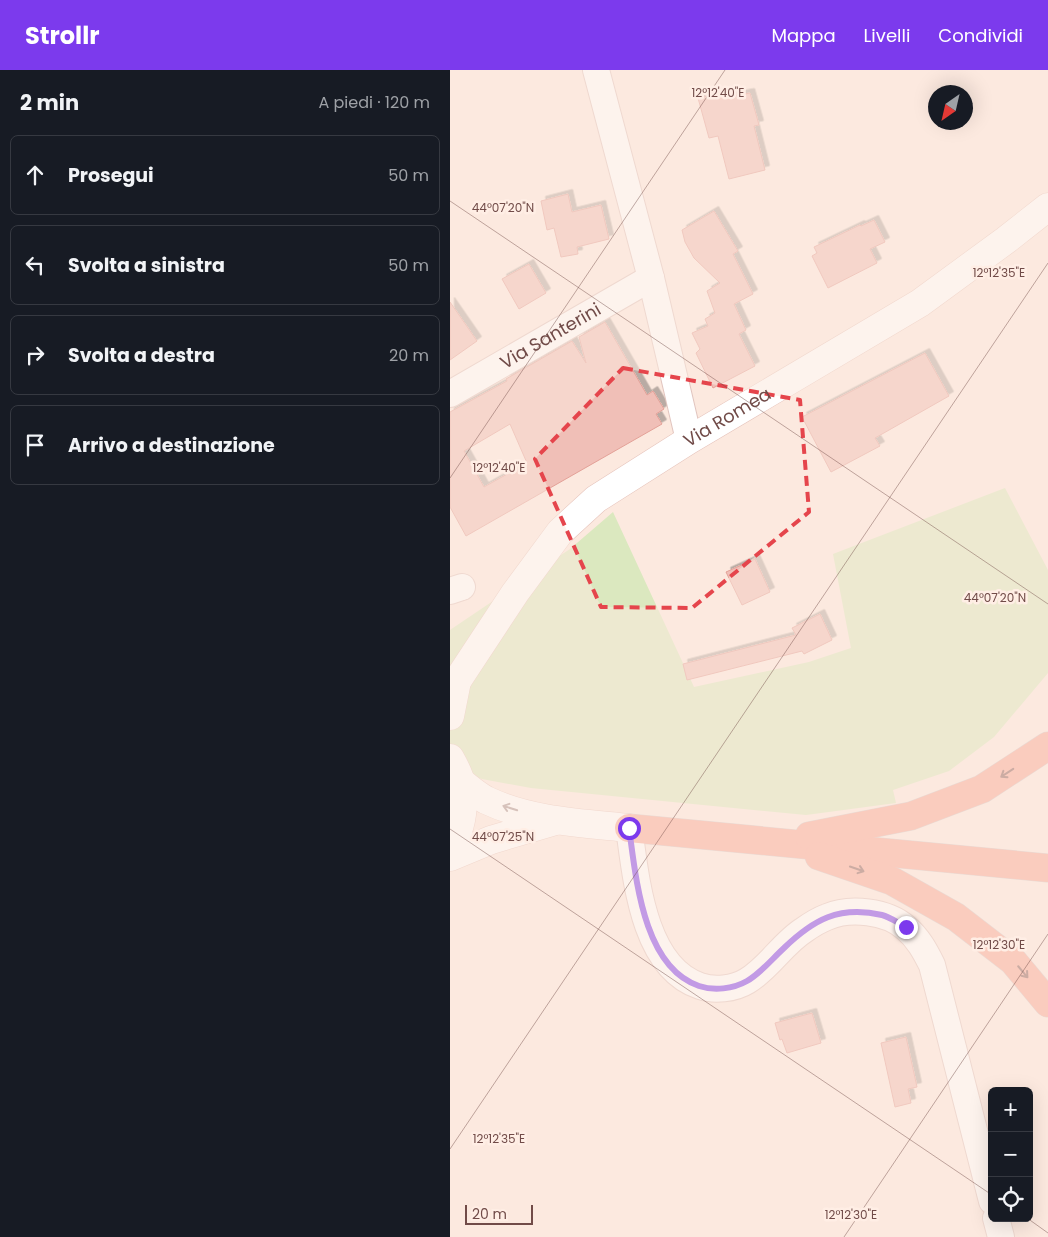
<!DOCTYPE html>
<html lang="it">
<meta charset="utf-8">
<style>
body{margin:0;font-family:Poppins,sans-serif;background:#242831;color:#f1f3f6}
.controls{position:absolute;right:15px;bottom:15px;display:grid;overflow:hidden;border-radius:8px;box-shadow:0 5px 20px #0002}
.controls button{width:45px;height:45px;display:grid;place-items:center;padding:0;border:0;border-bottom:1px solid #363941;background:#171b24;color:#f1f3f6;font:25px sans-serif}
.compass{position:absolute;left:478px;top:15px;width:45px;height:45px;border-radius:50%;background:#171b24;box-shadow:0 5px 20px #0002;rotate:214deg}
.scale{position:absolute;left:15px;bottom:12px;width:68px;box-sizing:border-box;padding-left:5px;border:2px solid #714b48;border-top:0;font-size:14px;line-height:18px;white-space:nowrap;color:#714b48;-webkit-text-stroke:4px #ffeee5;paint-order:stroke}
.stop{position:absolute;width:15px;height:15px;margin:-11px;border:4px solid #7c3aed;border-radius:50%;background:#fff}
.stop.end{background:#7c3aed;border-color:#fff;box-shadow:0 1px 5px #0008}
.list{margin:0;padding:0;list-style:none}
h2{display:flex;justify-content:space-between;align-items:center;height:65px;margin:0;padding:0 20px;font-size:21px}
h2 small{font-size:16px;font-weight:400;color:#9ea1a6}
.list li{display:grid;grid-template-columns:32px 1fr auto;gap:15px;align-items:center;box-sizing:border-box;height:80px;margin:0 10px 10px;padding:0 10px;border:1px solid #363941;border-radius:8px}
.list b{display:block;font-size:19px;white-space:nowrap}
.list em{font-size:16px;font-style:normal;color:#9ea1a6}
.icon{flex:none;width:28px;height:28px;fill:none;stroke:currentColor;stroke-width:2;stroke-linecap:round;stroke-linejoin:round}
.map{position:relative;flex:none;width:598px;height:1167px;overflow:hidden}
header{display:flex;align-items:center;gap:30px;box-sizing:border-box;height:70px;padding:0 25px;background:#7c3aed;color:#fff}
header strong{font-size:24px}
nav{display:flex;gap:28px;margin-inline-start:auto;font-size:18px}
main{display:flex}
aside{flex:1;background:#171b24}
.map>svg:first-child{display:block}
.green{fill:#dbe8bf}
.building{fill:#f0bfb7;stroke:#e3a198;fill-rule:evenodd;filter:url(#shadow)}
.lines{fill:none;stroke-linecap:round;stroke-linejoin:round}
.minor-casing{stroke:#e1c5bf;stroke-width:28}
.secondary-casing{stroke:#e6c4bc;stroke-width:29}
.trunk-casing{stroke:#d4c9c8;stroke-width:29}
.minor{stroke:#fff;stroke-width:26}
.secondary{stroke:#fff;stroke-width:28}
.trunk{stroke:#f8a898;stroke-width:28}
.oneway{stroke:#93625c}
.oneway2{stroke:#aa9391}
.route{stroke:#7c3aed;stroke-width:6}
.marked{fill:none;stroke:#e5454c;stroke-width:4;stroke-dasharray:10 6;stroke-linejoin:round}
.ticks{fill:none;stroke:#714b48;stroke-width:1;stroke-opacity:0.45}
.labels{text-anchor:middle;stroke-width:5;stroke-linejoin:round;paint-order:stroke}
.street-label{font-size:18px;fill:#714b48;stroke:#ffeee5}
.ticks-label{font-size:12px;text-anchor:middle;fill:#714b48;stroke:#ffeee5;stroke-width:5;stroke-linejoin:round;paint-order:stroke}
</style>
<header>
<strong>Strollr</strong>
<nav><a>Mappa</a><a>Livelli</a><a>Condividi</a></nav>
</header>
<main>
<aside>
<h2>2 min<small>A piedi · 120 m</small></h2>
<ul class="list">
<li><svg class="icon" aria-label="ahead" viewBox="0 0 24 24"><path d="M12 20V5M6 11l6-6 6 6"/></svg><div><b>Prosegui</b></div><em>50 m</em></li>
<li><svg class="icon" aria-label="left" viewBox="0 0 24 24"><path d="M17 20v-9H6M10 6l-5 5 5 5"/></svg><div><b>Svolta a sinistra</b></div><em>50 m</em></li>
<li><svg class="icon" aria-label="right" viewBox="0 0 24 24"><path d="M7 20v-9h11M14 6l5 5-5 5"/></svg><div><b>Svolta a destra</b></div><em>20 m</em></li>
<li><svg class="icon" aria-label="arrive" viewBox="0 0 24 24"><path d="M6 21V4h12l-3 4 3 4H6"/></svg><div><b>Arrivo a destinazione</b></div></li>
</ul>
</aside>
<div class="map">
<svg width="598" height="1167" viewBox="0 0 598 1167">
<defs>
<filter id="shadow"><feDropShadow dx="4.5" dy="-4.5" stdDeviation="0" flood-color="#0004"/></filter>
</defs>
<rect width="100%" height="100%" fill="#fce9df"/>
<polygon class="green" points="555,418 598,500 598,603 544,667 499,701 443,720 446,733 356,745 81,718 32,709 0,698 0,560 120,479 163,442 244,617 359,592 401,578 383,484"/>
<g class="building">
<polygon points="275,22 278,27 300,23 309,55 304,56 315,100 279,109 268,66 259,68 248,28"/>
<polygon points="118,124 122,142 151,135 159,169 127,177 128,184 111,187 104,158 97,160 91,131"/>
<polygon points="264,141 288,181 283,184 303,224 284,234 296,260 289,264 305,296 263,318 246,283 250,279 242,263 258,256 255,249 265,243 257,221 270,213 244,188 235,172 232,160"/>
<polygon points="424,150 435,172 420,179 427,193 378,218 362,186 367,183 364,177 410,155 411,156"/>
<polygon points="79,194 96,223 69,239 52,209"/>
<polygon points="0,232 27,271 0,290"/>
<path d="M155 252 197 325 203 321 214 339 206 344 212 354 16 466 0 437V342L57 311 56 309 122 271 136 293 129 267ZM60 354 77 393 34 417 14 381Z"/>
<polygon points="475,283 499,326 425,368 430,376 381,402 352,347"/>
<polygon points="305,489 320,522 292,535 276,502"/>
<polygon points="370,544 382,570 354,584 352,581 237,610 233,594 346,565 342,558"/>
<polygon points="362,943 371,973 337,983 332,969 330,970 325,953"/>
<polygon points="456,967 467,1017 458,1019 461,1033 445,1037 431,973"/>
</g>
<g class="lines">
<defs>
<g id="minor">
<polyline points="146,0 201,208 239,370"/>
<path id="s1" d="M0 324 201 208"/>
<polyline points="0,521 12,517"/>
<path d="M179 758C186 808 193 897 250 916 264 921 284 919 297 911 319 898 333 873 354 860 361 855 369 850 377 847 400 837 437 841 456 858 468 868 475 881 482 895L542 1131"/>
<polyline points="546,1148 551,1167"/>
</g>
<g id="secondary">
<path id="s2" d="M0 617 7 611 65 523 110 462 146 429 239 370 470 233 556 170 598 137"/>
<polyline points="0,646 7,611"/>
<path d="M0 688C4 695 9 704 11 713 15 735 12 758 0 777"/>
<path d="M11 712C19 718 27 725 36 730 80 751 131 753 179 758"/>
<polyline points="0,787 41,770 105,751"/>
</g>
<g id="trunk">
<polyline points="179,758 598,798"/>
<polyline points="359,766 461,746 532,719 598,676"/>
<polyline points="369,786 442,811 506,847 563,891 598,933"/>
</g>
</defs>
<use href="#minor" class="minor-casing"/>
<use href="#secondary" class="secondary-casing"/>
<use href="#trunk" class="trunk-casing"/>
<use href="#minor" class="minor"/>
<use href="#secondary" class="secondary"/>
<use href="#trunk" class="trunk"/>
</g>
<defs><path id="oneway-shaft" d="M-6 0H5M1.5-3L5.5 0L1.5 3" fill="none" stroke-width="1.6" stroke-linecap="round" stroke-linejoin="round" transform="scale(1.25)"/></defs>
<g class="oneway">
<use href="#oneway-shaft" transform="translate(557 703) rotate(147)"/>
<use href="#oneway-shaft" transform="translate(407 799) rotate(19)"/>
<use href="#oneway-shaft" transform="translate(573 902) rotate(50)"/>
</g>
<use class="oneway2" href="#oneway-shaft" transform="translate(60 738) rotate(-162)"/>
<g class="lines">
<path class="route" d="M179 758C186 808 193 897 249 916 264 921 283 919 297 911 311 903 322 889 334 878 363 850 389 835 432 845 440 847 448 853 456 857"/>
</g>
<path d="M0 0H598V1167H0ZM173 298 350 330 359 442 242 538 151 537 85 389Z" fill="#fce9df" fill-opacity=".55" fill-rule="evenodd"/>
<path class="marked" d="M173 298 350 330 359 442 242 538 151 537 85 389Z"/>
<path class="ticks" d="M0 131 598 534M0 408 275 0M0 759 542 1125M0 1079 598 193M577 1148 598 1163M394 1167 598 864"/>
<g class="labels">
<g class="street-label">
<text dy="6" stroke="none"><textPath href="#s1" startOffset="116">Via Santerini</textPath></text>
<text dy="6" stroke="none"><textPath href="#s2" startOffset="394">Via Romea</textPath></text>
</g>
</g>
<g class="ticks-label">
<text x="268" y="27">12°12'40"E</text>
<text x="53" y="142">44°07'20"N</text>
<text x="549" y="207">12°12'35"E</text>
<text x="49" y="402">12°12'40"E</text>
<text x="545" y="532">44°07'20"N</text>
<text x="53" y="771">44°07'25"N</text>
<text x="549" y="879">12°12'30"E</text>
<text x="49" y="1073">12°12'35"E</text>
<text x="401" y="1149">12°12'30"E</text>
</g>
</svg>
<div class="controls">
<button>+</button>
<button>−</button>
<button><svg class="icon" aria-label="locate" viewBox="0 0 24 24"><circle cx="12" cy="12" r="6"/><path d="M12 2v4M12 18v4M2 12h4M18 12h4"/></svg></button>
</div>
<svg class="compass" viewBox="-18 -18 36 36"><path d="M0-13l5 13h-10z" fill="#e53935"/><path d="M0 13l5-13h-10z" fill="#9ea1a6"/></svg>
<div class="scale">20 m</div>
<div class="stop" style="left:179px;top:758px"></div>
<div class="stop end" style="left:456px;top:857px"></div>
</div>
</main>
